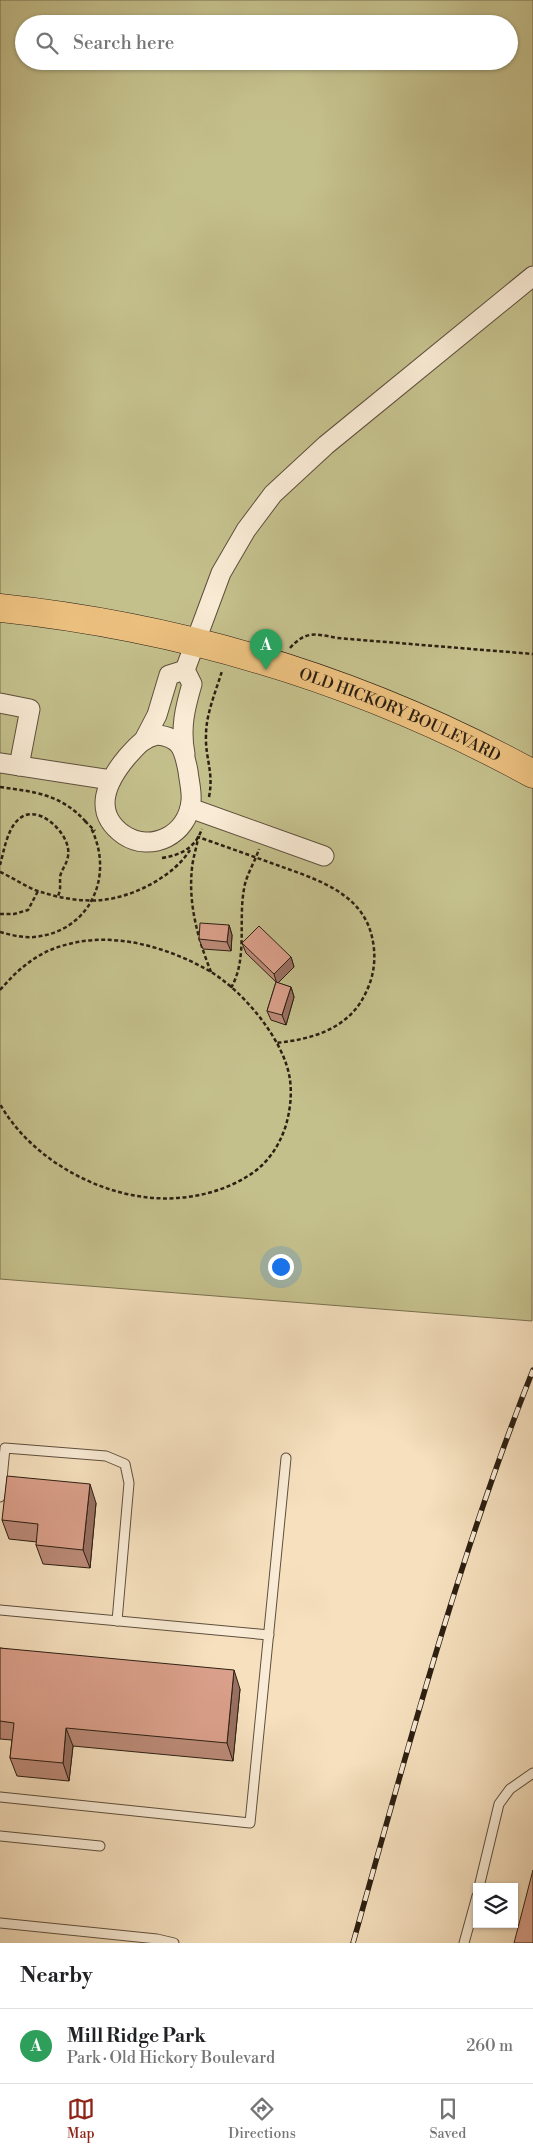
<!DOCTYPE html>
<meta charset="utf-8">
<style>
body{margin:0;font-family:"Libre Bodoni",serif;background:#f6f6f6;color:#202124}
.controls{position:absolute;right:15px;bottom:15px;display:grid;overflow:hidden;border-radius:0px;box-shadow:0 1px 4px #0004}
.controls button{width:45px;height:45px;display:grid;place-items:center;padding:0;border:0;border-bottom:1px solid #e0e0e0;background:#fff;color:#202124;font:25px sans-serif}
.you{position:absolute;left:280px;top:1266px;width:18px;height:18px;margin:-12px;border:4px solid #fff;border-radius:50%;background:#1a73e8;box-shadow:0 0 0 8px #1a73e833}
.badge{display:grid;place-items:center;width:32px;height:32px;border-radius:50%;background:#8f2418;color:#fff;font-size:16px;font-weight:700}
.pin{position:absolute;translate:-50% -41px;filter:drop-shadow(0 1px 2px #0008)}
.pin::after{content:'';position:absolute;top:26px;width:18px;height:15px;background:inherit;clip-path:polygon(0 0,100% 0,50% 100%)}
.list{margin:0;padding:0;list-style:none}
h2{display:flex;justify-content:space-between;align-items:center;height:65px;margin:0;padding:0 20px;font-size:21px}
h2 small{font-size:16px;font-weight:400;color:#757577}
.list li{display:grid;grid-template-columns:32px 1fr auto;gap:15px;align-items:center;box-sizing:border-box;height:75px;padding:0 20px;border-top:1px solid #e0e0e0}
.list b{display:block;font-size:19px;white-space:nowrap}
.list p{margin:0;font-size:16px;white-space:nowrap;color:#757577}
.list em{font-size:16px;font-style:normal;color:#757577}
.icon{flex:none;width:28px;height:28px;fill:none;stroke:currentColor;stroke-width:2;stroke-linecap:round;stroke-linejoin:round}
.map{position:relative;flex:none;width:533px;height:1943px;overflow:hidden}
.search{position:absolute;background:#fff;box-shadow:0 1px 4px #0004;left:15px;right:15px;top:15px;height:55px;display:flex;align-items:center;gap:12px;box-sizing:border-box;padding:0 18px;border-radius:28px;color:#757577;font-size:19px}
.sheet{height:140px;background:#fff}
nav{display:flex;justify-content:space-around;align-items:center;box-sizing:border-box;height:70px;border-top:1px solid #e0e0e0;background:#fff;font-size:14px;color:#757577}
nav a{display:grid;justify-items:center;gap:2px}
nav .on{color:#8f2418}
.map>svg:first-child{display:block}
.green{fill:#c4c08c;stroke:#78704f;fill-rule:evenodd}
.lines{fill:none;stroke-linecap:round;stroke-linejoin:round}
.lane-casing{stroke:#5e4f3d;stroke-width:11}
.street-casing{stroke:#5e4f3d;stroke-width:21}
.primary-casing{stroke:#2c1f12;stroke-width:29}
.path{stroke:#2c1f12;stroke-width:2.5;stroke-dasharray:4 2.5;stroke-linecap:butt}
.lane{stroke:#f9ebd5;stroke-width:9}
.street{stroke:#f9ebd5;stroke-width:19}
.primary{stroke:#ebc07f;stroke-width:28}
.rail-casing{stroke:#2c1f12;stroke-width:5.5}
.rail{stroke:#f9ebd5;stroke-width:4;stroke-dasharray:11;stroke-linecap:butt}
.wall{fill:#bc8a78;stroke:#2c1f12}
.shaded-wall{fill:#997061;stroke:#2c1f12}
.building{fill:#dba08b;stroke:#2c1f12}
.labels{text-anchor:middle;stroke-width:4.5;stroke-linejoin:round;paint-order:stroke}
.street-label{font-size:16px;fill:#2c1f12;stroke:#f9ebd5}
</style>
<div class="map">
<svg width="533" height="1943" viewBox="0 0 533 1943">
<rect width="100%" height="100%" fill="#f6e0be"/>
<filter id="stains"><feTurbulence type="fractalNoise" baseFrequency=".004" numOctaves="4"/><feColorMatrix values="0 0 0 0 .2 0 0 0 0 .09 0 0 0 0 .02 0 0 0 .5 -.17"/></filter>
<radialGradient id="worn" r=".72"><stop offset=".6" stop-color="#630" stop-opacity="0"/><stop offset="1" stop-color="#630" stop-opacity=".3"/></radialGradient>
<path class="green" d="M0 0H533L532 1321 0 1279ZM24 24H509V61H24Z"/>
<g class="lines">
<defs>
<g id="lane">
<polyline points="0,1478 2,1479 5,1448 106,1456 125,1464 129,1483 117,1621"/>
<polyline points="0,1497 2,1479"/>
<polyline points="0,1610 269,1635"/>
<polyline points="0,1797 250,1823 286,1458"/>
<polyline points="0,1836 100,1846"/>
<polyline points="479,1887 499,1804 510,1789 533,1773"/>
<polyline points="0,1923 157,1939 174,1943"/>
<polyline points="464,1943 477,1896"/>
</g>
<g id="street">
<polyline points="0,703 30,709 19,766"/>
<path d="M157 735C181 737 184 750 188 771 189 781 192 791 191 801 188 835 151 853 124 835 91 812 107 781 127 757 136 747 144 737 157 735Z"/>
<polyline points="144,740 157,715 169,675 185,670"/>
<path d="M185 754C180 728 185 708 192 684L185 670 221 573 246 530 273 494 326 445 533 276"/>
<polyline points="0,763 111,780"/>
<polyline points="190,808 324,856"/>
</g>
<g id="primary">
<path id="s1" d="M0 608C189 628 367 683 533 774"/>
</g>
</defs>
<use href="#lane" class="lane-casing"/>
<use href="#street" class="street-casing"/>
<use href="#primary" class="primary-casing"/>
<g class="path">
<path d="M290 648C306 630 316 634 337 638L533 654"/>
<path d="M0 787C35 792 61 794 86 822"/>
<path d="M209 797C214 772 205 758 206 735 206 714 216 691 222 671"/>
<polyline points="85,821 95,831"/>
<path d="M162 858C181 855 195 848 202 829"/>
<path d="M0 865C4 851 7 829 19 819 37 803 65 830 68 848 70 862 62 867 60 877 60 885 61 889 58 896"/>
<path d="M0 872C14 878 27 888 41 892 59 898 83 902 102 900 133 897 173 877 190 850"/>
<polyline points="0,914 14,914 28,910 38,891"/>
<path d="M0 932C11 935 23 938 34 937 90 932 115 876 91 828"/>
<path d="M211 972C198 939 188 904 192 868 193 857 197 847 198 837 224 846 249 855 274 864 315 879 365 892 373 942 376 958 374 975 367 990 351 1028 314 1039 276 1043"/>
<path d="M231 988C248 958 238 922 244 889 246 875 255 862 259 849"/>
<path d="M0 990C20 967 39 951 69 944 114 932 166 947 206 969 241 988 285 1040 290 1080 292 1095 290 1111 286 1125 280 1144 270 1160 254 1172 223 1194 181 1202 144 1197 88 1190 28 1154 0 1104"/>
</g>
<use href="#lane" class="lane"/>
<use href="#street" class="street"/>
<use href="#primary" class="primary"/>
<defs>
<path id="rail" d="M353 1943C407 1751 459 1556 533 1370"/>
</defs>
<use href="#rail" class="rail-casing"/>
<use href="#rail" class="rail"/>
</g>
<g class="wall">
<polygon points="229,925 232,935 231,951 203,949 199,939"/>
<polygon points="242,943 291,957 294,967 278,983 291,987 294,997 286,1025 271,1020 267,1011 276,982 246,953"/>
<polygon points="96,1503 90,1568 43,1564 36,1545 37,1542 9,1539 2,1520"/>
<polygon points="0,1648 240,1689 233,1761 73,1746 69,1781 17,1776 10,1758 12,1740 0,1739"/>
</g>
<g class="shaded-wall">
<polygon points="229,925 232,935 231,951 227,942"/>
<polygon points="291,957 294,967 277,984 274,974"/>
<polygon points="291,987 294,997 286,1025 282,1015"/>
<polygon points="90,1484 96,1503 90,1568 83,1550"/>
<polygon points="234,1670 240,1689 233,1761 227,1743"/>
<polygon points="66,1728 73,1746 69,1781 63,1763"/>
</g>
<g class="building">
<polygon points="200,923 229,925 227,942 199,939"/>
<polygon points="259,926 291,957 274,974 242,943"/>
<polygon points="276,982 291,987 282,1015 267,1011"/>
<polygon points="7,1476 90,1484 83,1550 36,1545 38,1524 2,1520"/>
<polygon points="0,1648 234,1670 227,1743 66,1728 63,1763 10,1758 14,1723 0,1721"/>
<polygon points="533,1870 533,1943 514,1943"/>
</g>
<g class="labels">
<g class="street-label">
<text dy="6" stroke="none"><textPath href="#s1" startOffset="416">OLD HICKORY BOULEVARD</textPath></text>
</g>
</g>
<rect width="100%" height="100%" filter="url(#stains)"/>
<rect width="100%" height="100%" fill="url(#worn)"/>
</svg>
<div class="controls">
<button><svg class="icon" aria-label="layers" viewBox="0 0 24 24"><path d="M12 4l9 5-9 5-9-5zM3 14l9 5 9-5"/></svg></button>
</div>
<div class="you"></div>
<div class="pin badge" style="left:266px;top:670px;background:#2e9e5b">A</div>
<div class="search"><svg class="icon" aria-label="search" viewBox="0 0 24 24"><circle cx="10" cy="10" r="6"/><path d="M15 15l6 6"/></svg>Search here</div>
</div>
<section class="sheet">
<h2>Nearby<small></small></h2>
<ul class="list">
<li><span class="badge" style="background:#2e9e5b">A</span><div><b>Mill Ridge Park</b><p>Park · Old Hickory Boulevard</p></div><em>260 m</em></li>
</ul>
</section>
<nav>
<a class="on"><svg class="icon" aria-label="map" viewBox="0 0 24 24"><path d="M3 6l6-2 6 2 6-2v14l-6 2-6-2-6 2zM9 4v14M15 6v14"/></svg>Map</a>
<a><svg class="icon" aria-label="directions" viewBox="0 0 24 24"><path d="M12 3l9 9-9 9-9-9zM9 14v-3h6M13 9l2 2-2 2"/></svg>Directions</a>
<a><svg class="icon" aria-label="saved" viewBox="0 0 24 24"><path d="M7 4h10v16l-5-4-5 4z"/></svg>Saved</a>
</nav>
